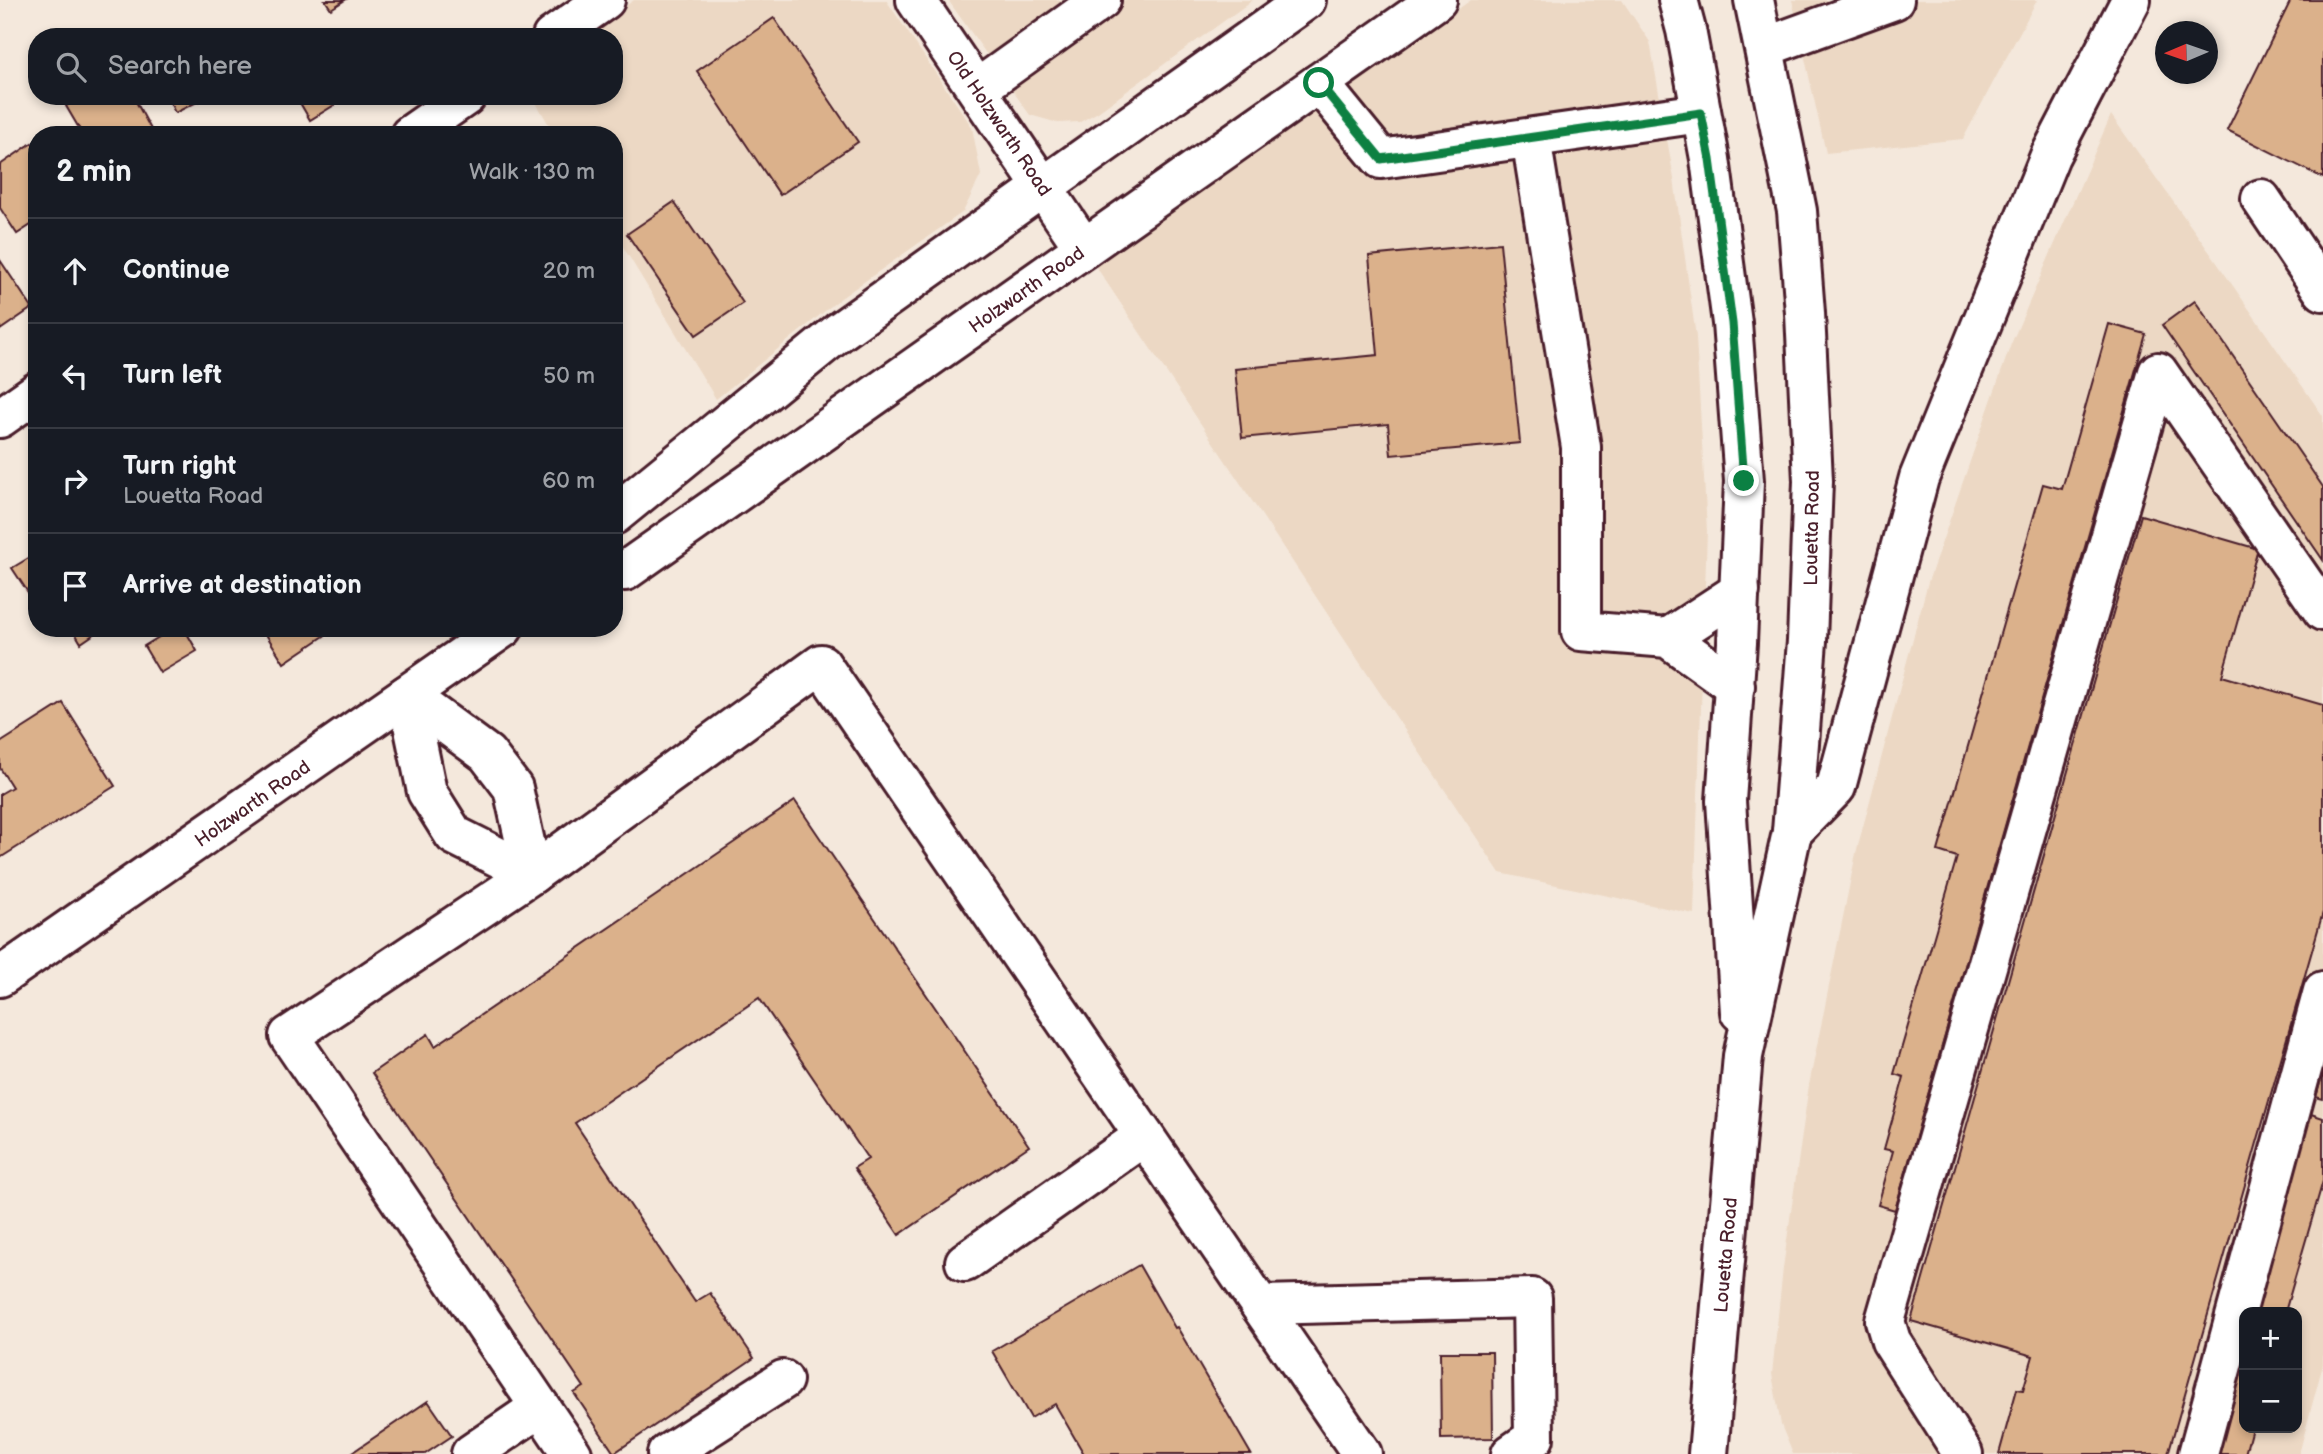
<!DOCTYPE html>
<meta charset="utf-8">
<style>
body{margin:0;font-family:"Balsamiq Sans",sans-serif;background:#242831;color:#f1f3f6}
.controls{position:absolute;right:21px;bottom:21px;display:grid;overflow:hidden;border-radius:14px;box-shadow:0 4px 10px #0003}
.controls button{width:63px;height:63px;display:grid;place-items:center;padding:0;border:0;border-bottom:2px solid #363941;background:#171b24;color:#f1f3f6;font:35px sans-serif}
.compass{position:absolute;left:2155px;top:21px;width:63px;height:63px;border-radius:50%;background:#171b24;box-shadow:0 4px 10px #0003;rotate:268deg}
.stop{position:absolute;width:21px;height:21px;margin:-16px;border:5px solid #0b8043;border-radius:50%;background:#fff}
.stop.end{background:#0b8043;border-color:#fff;box-shadow:0 2px 7px #0008}
.list{margin:0;padding:0;list-style:none}
h2{display:flex;justify-content:space-between;align-items:center;height:91px;margin:0;padding:0 28px;font-size:30px}
h2 small{font-size:23px;font-weight:400;color:#9ea1a6}
.list li{display:grid;grid-template-columns:46px 1fr auto;gap:21px;align-items:center;box-sizing:border-box;height:105px;padding:0 28px;border-top:2px solid #363941}
.list b{display:block;font-size:26px;white-space:nowrap}
.list p{margin:0;font-size:23px;white-space:nowrap;color:#9ea1a6}
.list em{font-size:23px;font-style:normal;color:#9ea1a6}
.icon{flex:none;width:38px;height:38px;fill:none;stroke:currentColor;stroke-width:2;stroke-linecap:round;stroke-linejoin:round}
.map{position:relative;flex:none;width:2323px;height:1454px;overflow:hidden}
.search{position:absolute;background:#171b24;box-shadow:0 4px 10px #0003;left:28px;top:28px;width:595px;height:77px;display:flex;align-items:center;gap:18px;box-sizing:border-box;padding:0 24px;border-radius:28px;color:#9ea1a6;font-size:26px}
.panel{position:absolute;background:#171b24;box-shadow:0 4px 10px #0003;left:28px;top:126px;width:595px;height:511px;border-radius:28px}
.map>svg:first-child{display:block}
.built{fill:#ecd8c4;fill-rule:evenodd}
.building{fill:#dbb18b;stroke:#4a1f2b;stroke-width:2}
.lines{fill:none;stroke-linecap:round;stroke-linejoin:round}
.minor-casing{stroke:#4a1f2b;stroke-width:44}
.major-casing{stroke:#4a1f2b;stroke-width:44}
.minor{stroke:#fff;stroke-width:38}
.major{stroke:#fff;stroke-width:38}
.route{stroke:#0b8043;stroke-width:9}
.labels{text-anchor:middle;stroke-width:7;stroke-linejoin:round;paint-order:stroke}
.street-label{font-size:19px;fill:#4a1f2b;stroke:#fff}
</style>
<div class="map">
<svg width="2323" height="1454" viewBox="0 0 2323 1454">
<rect width="100%" height="100%" fill="#f4e8dc"/>
<filter id="ink" filterUnits="userSpaceOnUse"><feTurbulence type="fractalNoise" baseFrequency=".0143" numOctaves="2"/><feDisplacementMap in="SourceGraphic" scale="14" xChannelSelector="R" yChannelSelector="G"/><feConvolveMatrix kernelMatrix="1 2 1 2 8 2 1 2 1" color-interpolation-filters="sRGB"/></filter>
<g filter="url(#ink)">
<g class="built">
<polygon points="634,0 886,0 972,127 981,175 963,212 841,298 716,399 614,232 614,135 555,135 532,96 614,96 614,37 581,37"/>
<polygon points="948,0 1253,0 1098,112 1080,122 1058,123 1030,115"/>
<polygon points="1471,0 1622,0 1650,42 1674,179 1696,337 1707,531 1694,914 1500,873 1095,265"/>
<polygon points="1792,0 2037,0 1963,139 1826,153"/>
<path d="M2111 115 2213 257 2323 416V1364L2299 1454H1793L1781 1425 1772 1374 1783 1268 1809 1085 1856 853 1928 582 2011 344ZM2244 1312H2297V1428H2244Z"/>
</g>
<g class="building">
<polygon points="325,0 345,0 331,9"/>
<polygon points="2291,0 2323,0 2323,178 2227,130"/>
<polygon points="774,18 858,142 780,195 697,71"/>
<polygon points="82,96 133,96 154,135 83,135 66,106"/>
<polygon points="167,96 209,96 175,113"/>
<polygon points="296,96 349,96 310,120"/>
<polygon points="32,143 37,150 37,221 17,234 0,208 0,165"/>
<polygon points="674,202 743,303 696,335 627,234"/>
<polygon points="1500,243 1520,443 1391,455 1388,424 1242,438 1235,369 1378,355 1369,256"/>
<polygon points="0,260 32,308 0,330"/>
<polygon points="2195,301 2323,487 2323,560 2162,325"/>
<polygon points="2109,324 2146,334 1895,1210 1878,1205 1893,1151 1884,1149 1904,1077 1894,1074 1957,857 1938,851 2043,484 2062,489"/>
<polygon points="2141,515 2258,549 2222,676 2323,705 2323,912 2168,1454 1999,1454 2017,1389 2023,1390 2033,1356 1911,1321"/>
<polygon points="37,553 37,606 12,568"/>
<polygon points="72,628 103,628 81,643"/>
<polygon points="174,628 184,628 197,651 160,673 144,646"/>
<polygon points="262,628 323,628 327,634 284,663"/>
<polygon points="63,703 115,786 0,858 0,794 12,787 0,768 0,743"/>
<polygon points="795,801 1029,1146 899,1235 854,1168 868,1159 759,998 575,1123 695,1302 710,1293 754,1358 614,1453 574,1393 584,1387 372,1073 428,1034 435,1046"/>
<polygon points="2323,1073 2323,1099 2316,1097"/>
<polygon points="2311,1114 2323,1118 2323,1181 2285,1312 2254,1312"/>
<polygon points="1139,1265 1175,1328 1177,1327 1251,1454 1084,1454 1055,1404 1031,1418 992,1351"/>
<polygon points="2244,1345 2244,1428 2252,1428 2245,1454 2213,1454"/>
<polygon points="1440,1352 1492,1352 1493,1438 1441,1439"/>
<polygon points="428,1401 452,1436 425,1454 350,1454"/>
</g>
<g class="lines">
<defs>
<g id="minor">
<polyline points="916,0 1084,248"/>
<polyline points="552,37 605,0"/>
<polyline points="1765,47 1894,0"/>
<polyline points="1319,83 1381,159 1701,113"/>
<polyline points="977,89 1101,0"/>
<polyline points="410,135 466,96"/>
<polyline points="1531,138 1581,447 1581,631 1668,638 1735,686"/>
<polyline points="2261,199 2323,291"/>
<polyline points="0,418 37,392"/>
<polyline points="1668,638 1740,591"/>
<polyline points="407,695 427,792 454,835 532,874"/>
<polyline points="407,695 487,754 513,788 532,874"/>
<polyline points="965,1262 1144,1136"/>
<polyline points="1260,1305 1532,1298 1534,1438 1511,1454"/>
<polyline points="471,1454 540,1407"/>
<polyline points="572,1454 289,1036 532,874 821,664 1362,1454"/>
<polyline points="667,1454 783,1380"/>
<polyline points="1963,1454 1891,1341 1885,1321 2158,372 2323,611"/>
<polyline points="2198,1454 2323,991"/>
</g>
<g id="major">
<polyline points="1678,0 1686,30 1710,159 1732,323 1744,481 1737,643 1726,801 1740,1012"/>
<polyline points="614,515 839,332 1306,0"/>
<polyline points="614,571 625,571 1437,0"/>
<polyline points="1792,832 1836,787 1919,478 2050,156 2131,0"/>
<polyline points="0,977 503,628"/>
<polyline points="1708,1454 1743,1056 1792,832 1807,641 1813,481 1805,313 1797,211 1754,0"/>
</g>
</defs>
<use href="#minor" class="minor-casing"/>
<use href="#major" class="major-casing"/>
<use href="#minor" class="minor"/>
<use href="#major" class="major"/>
</g>
</g>
<g class="lines" filter="url(#ink)">
<polyline class="route" points="1319,83 1381,159 1701,113 1710,159 1732,323 1744,481"/>
</g>
<g class="labels">
<g class="street-label">
<text transform="translate(1000 123) rotate(56)" y="7">Old Holzwarth Road</text>
<text transform="translate(1026 289) rotate(-35)" y="7">Holzwarth Road</text>
<text transform="translate(1811 528) rotate(-89)" y="7">Louetta Road</text>
<text transform="translate(252 803) rotate(-35)" y="7">Holzwarth Road</text>
<text transform="translate(1725 1255) rotate(-85)" y="7">Louetta Road</text>
</g>
</g>
</svg>
<div class="controls">
<button>+</button>
<button>−</button>
</div>
<svg class="compass" viewBox="-18 -18 36 36"><path d="M0-13l5 13h-10z" fill="#e53935"/><path d="M0 13l5-13h-10z" fill="#9ea1a6"/></svg>
<div class="stop" style="left:1319px;top:83px"></div>
<div class="stop end" style="left:1744px;top:481px"></div>
<div class="search"><svg class="icon" aria-label="search" viewBox="0 0 24 24"><circle cx="10" cy="10" r="6"/><path d="M15 15l6 6"/></svg>Search here</div>
<section class="panel">
<h2>2 min<small>Walk · 130 m</small></h2>
<ul class="list">
<li><svg class="icon" aria-label="ahead" viewBox="0 0 24 24"><path d="M12 20V5M6 11l6-6 6 6"/></svg><div><b>Continue</b></div><em>20 m</em></li>
<li><svg class="icon" aria-label="left" viewBox="0 0 24 24"><path d="M17 20v-9H6M10 6l-5 5 5 5"/></svg><div><b>Turn left</b></div><em>50 m</em></li>
<li><svg class="icon" aria-label="right" viewBox="0 0 24 24"><path d="M7 20v-9h11M14 6l5 5-5 5"/></svg><div><b>Turn right</b><p>Louetta Road</p></div><em>60 m</em></li>
<li><svg class="icon" aria-label="arrive" viewBox="0 0 24 24"><path d="M6 21V4h12l-3 4 3 4H6"/></svg><div><b>Arrive at destination</b></div></li>
</ul>
</section>
</div>
